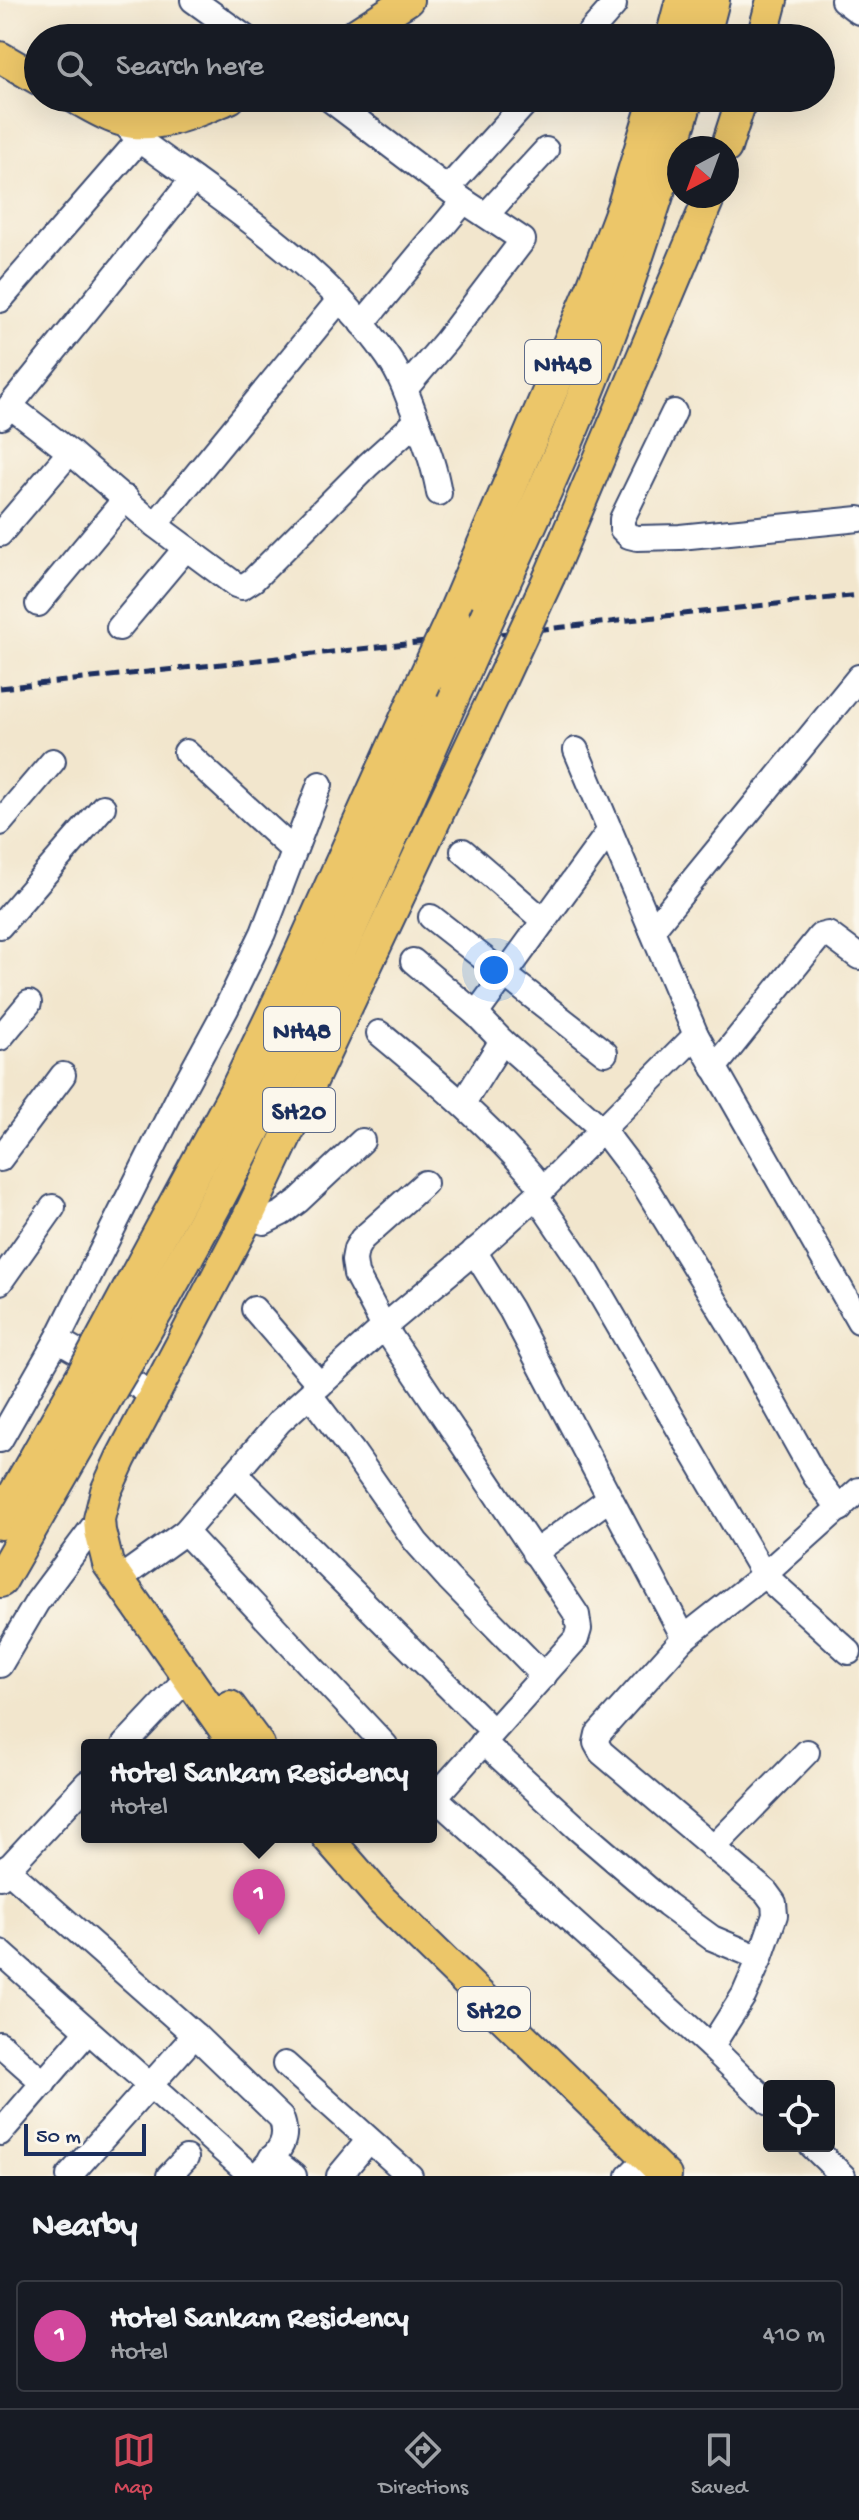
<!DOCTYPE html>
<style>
body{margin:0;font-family:"Gochi Hand",sans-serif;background:#20242c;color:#f1f3f6}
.controls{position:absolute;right:24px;bottom:24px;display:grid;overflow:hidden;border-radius:8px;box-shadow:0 8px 32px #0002}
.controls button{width:72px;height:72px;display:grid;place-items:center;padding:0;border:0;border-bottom:2px solid #363941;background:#171b24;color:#f1f3f6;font:40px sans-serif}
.compass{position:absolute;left:667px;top:136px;width:72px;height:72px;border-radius:50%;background:#171b24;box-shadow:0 8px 32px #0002;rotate:221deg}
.scale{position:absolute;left:24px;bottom:20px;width:122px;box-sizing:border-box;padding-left:8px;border:4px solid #1b2f5e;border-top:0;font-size:22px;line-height:28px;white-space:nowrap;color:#1b2f5e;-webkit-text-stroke:6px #fbf7ec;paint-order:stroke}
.you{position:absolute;left:494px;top:970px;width:28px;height:28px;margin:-20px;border:6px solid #fff;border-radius:50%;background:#1a73e8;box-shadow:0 0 0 12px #1a73e833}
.badge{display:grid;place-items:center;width:52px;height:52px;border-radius:50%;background:#d1495b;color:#fff;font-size:26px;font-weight:700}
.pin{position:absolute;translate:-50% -66px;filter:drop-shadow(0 2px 4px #0008)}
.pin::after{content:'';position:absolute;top:42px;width:28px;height:24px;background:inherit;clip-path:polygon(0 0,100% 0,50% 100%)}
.popup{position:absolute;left:81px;top:1739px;width:356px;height:104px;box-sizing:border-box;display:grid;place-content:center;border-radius:8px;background:#171b24;filter:drop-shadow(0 2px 6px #0005);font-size:26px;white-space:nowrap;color:#9ea1a6}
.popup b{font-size:30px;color:#f1f3f6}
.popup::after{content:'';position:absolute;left:50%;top:100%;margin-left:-16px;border:16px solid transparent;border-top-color:#171b24}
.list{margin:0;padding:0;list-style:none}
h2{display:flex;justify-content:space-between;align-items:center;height:104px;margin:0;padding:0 32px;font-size:34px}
h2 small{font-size:26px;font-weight:400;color:#9ea1a6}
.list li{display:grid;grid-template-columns:52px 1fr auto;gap:24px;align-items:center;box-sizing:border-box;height:112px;margin:0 16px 16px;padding:0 16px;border:2px solid #363941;border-radius:8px}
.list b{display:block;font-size:30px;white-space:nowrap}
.list p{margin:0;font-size:26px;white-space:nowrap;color:#9ea1a6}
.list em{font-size:26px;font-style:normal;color:#9ea1a6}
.icon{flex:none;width:44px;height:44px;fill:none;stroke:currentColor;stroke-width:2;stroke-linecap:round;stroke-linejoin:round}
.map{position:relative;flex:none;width:859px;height:2176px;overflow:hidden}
.search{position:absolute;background:#171b24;box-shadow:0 8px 32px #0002;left:24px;right:24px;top:24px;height:88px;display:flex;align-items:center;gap:20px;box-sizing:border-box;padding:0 28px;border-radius:44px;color:#9ea1a6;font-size:30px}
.sheet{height:232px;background:#171b24}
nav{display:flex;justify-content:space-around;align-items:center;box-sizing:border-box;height:112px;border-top:2px solid #363941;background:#171b24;font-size:22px;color:#9ea1a6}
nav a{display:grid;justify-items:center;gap:4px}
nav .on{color:#d1495b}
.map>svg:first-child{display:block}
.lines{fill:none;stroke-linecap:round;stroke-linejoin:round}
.minor-casing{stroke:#3b4a6f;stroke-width:28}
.major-casing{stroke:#3b4a6f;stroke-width:34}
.highway-casing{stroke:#3b4a6f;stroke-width:38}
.minor{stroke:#fff;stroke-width:24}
.major{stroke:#ecc669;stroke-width:30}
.highway{stroke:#ecc669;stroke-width:34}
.rail{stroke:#1b2f5e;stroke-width:5;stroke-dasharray:12 6;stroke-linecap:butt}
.major-bridge-casing{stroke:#3b4a6f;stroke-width:34;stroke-linecap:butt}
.highway-bridge-casing{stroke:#3b4a6f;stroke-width:38;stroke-linecap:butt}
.major-bridge{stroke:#ecc669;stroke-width:30}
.highway-bridge{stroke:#ecc669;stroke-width:34}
.labels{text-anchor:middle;stroke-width:7;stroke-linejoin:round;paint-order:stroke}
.shield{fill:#fbf7ec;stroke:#5e6b89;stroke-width:2}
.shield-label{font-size:26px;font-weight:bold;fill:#1b2f5e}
</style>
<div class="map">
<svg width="859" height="2176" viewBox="0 0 859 2176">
<rect width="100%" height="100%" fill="#fbf7ec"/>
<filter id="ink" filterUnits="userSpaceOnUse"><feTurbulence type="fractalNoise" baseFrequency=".0125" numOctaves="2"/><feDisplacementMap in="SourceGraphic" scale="16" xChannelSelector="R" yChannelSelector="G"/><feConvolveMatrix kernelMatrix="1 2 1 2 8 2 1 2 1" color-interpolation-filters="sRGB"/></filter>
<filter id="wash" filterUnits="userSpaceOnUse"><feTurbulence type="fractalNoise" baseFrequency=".006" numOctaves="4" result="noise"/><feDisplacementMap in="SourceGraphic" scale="32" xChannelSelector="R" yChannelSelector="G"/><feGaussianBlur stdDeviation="1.8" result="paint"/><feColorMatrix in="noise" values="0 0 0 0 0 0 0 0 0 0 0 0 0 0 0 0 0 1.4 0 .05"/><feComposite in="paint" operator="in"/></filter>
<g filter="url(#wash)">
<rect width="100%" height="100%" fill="#f2e6cd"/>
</g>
<g filter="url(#ink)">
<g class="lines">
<defs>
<g id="minor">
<polyline points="193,0 246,38"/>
<polyline points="843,0 859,12"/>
<polyline points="585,38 614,5"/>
<polyline points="328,98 464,201 523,240 446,341 406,388"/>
<path d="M122 121 139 140C224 202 327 268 388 357 402 377 409 400 418 423 427 447 435 468 439 493"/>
<polyline points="448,188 530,98"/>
<polyline points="486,215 546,150"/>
<polyline points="0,300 139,140"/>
<polyline points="362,324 464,201"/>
<polyline points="10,406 70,452 155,525 236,585 242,587 253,580 368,465 417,421"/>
<polyline points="674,412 622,519 622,529 629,536 637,538 680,537 859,519"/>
<polyline points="1,417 193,179"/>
<polyline points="155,525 340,299"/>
<polyline points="0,534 70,452"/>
<polyline points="38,604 126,498"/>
<polyline points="119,628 186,548"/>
<polyline points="576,750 696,1035 859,1321"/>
<polyline points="186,752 294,851"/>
<polyline points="0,823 53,761"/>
<polyline points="463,851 544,921"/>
<polyline points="431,917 605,1053"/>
<polyline points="0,926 103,807"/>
<polyline points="652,930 859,677"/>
<polyline points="413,961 476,1014 502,1041 602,1129 643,1183 738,1338 815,1476 840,1509"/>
<polyline points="476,1014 610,830"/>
<path d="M379 1033C438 1082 495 1129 543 1189"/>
<polyline points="0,1038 29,1003"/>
<polyline points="714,1068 820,936 828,934 859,957"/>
<polyline points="463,1103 502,1041"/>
<polyline points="0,1159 63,1075"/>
<polyline points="425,1183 362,1239 356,1249 354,1260 356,1274 384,1327 577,1615 579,1629 576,1639 434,1798"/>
<polyline points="536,1196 588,1273 764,1575 849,1652"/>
<polyline points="248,1217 264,1222 282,1213 298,1201 362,1141"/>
<polyline points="474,1251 511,1310 684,1638"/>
<polyline points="0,1282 53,1207"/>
<polyline points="254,1309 320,1385"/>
<polyline points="57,1340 154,1395"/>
<polyline points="310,1395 353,1452 416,1542 449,1579 544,1676"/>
<polyline points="0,1440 57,1340 180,1094 226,1009 263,933 320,784"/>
<polyline points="235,1474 493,1731"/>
<polyline points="185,1532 385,1745"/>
<polyline points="534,1553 610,1498"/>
<polyline points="132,1570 185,1532 280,1421 384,1327 482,1245 536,1196 696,1035"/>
<polyline points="0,1665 37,1602 99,1519"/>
<polyline points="483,1742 577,1828 667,1905 712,1938 760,1958"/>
<polyline points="124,1745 187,1678"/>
<polyline points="431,1794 711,2047 769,2103"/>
<polyline points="713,1848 807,1752"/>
<path d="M6 1868 195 2035 281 2118C292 2144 272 2157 257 2176"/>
<polyline points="0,1877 87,1783"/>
<polyline points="0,1952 252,2176"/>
<polyline points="0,2044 44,2083"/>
<polyline points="711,2047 744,1995 760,1958 775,1915 774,1903 766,1892 601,1752 596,1743 598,1734 684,1638 764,1575 859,1490"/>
<polyline points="285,2064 410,2176"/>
<polyline points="0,2133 88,2031"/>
<polyline points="812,2146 843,2176"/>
<polyline points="271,2158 294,2176"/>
<polyline points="69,2176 195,2035"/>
<polyline points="169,2176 186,2158"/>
<polyline points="339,2176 369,2140"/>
<polyline points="629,2176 635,2170"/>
</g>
<g id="major">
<polyline points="349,38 408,0"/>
<polyline points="762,38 772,0"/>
<polyline points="0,57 38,79"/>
<path d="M75 98C90 106 105 116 120 120 157 131 196 112 230 98"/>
<polyline points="726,148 742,98"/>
<polyline points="550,575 710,196"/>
<polyline points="230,1706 259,1745"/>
<polyline points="235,1745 108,1564 100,1531 99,1519 106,1491 121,1458 248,1217 498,687"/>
<polyline points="327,1837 382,1900 666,2176"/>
</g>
<g id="highway">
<polyline points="673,38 683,0"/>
<polyline points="702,38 712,0"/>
<path d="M489 613C527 529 567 444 600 357 632 272 660 185 686 98"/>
<polyline points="453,619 593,290 625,205 657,98"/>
<polyline points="99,1347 237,1091 280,1002 421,688"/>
<path d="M126 1362C196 1243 260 1121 318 996 366 894 411 789 457 685"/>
<polyline points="0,1522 85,1373"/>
<polyline points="0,1580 111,1387"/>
</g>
</defs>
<use href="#minor" class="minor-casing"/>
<use href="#major" class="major-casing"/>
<use href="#highway" class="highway-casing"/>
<use href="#minor" class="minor"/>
<use href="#major" class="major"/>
<use href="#highway" class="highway"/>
<polyline class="rail" points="0,688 859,595"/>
<defs>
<polyline id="major-bridge" points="498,687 550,575"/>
<g id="highway-bridge">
<polyline points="457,685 489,613"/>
<polyline points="421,688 453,619"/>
<polyline points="85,1373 99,1347"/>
<polyline points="111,1387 126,1362"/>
</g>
</defs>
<use href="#major-bridge" class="major-bridge-casing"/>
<use href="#highway-bridge" class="highway-bridge-casing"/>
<use href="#major-bridge" class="major-bridge"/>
<use href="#highway-bridge" class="highway-bridge"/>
</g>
</g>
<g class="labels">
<g class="shield">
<rect x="525" y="340" width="76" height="44" rx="6"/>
<rect x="264" y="1007" width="76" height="44" rx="6"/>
<rect x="263" y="1088" width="72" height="44" rx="6"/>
<rect x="458" y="1987" width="72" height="44" rx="6"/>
</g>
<g class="shield-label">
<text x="563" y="371">NH48</text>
<text x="302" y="1038">NH48</text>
<text x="299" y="1119">SH20</text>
<text x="494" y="2018">SH20</text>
</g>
</g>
</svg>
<div class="controls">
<button><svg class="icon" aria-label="locate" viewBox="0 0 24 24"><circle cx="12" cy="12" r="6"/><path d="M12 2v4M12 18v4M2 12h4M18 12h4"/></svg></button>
</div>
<svg class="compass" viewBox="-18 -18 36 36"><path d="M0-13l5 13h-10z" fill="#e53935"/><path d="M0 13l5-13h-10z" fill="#9ea1a6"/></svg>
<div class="scale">50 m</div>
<div class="you"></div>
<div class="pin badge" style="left:259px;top:1935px;background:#d1479c">1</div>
<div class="popup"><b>Hotel Sankam Residency</b>Hotel</div>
<div class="search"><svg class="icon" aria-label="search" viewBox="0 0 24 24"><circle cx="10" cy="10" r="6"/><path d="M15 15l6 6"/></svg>Search here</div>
</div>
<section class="sheet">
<h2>Nearby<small></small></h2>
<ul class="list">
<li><span class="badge" style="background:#d1479c">1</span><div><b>Hotel Sankam Residency</b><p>Hotel</p></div><em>410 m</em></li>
</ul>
</section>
<nav>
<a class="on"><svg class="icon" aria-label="map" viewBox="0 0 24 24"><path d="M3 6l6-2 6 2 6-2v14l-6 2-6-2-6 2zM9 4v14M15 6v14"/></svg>Map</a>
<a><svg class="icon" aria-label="directions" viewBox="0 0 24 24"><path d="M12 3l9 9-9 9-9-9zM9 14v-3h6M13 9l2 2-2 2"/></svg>Directions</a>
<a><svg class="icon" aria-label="saved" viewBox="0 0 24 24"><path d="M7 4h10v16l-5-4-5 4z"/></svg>Saved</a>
</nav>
